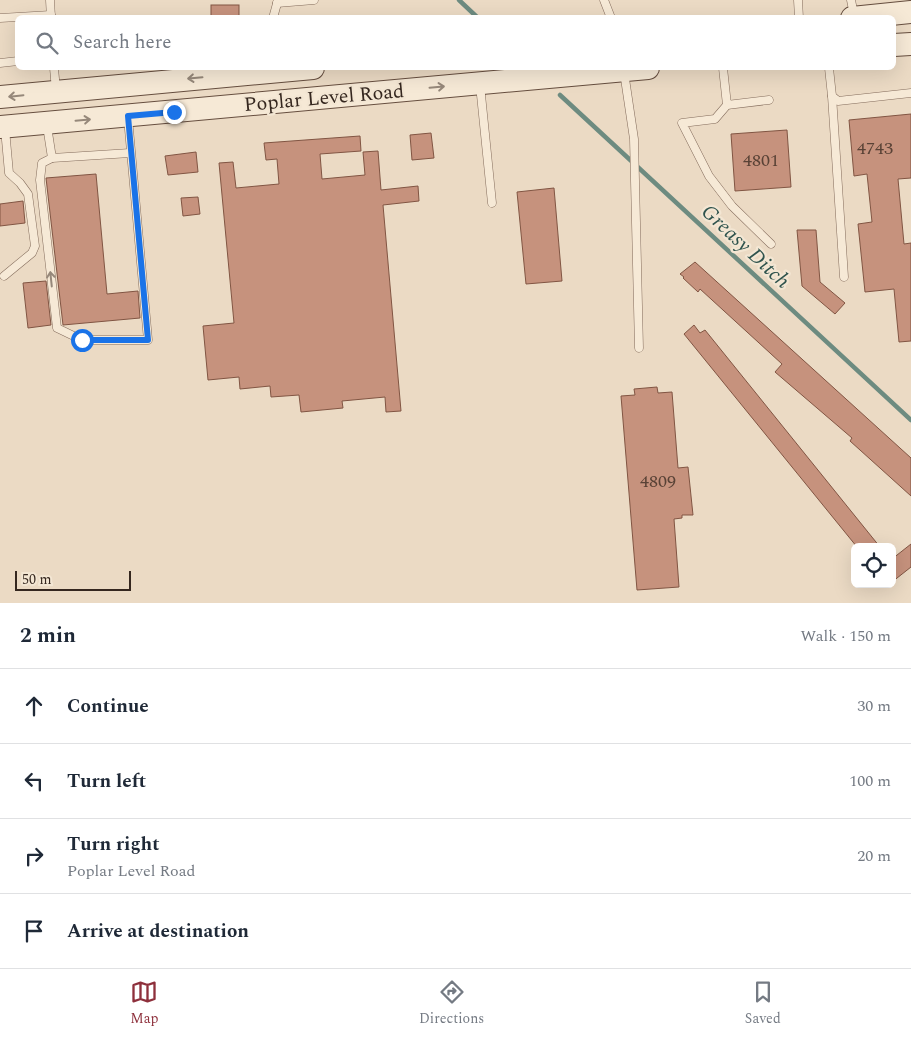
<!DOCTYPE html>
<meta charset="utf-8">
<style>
body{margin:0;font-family:Spectral,serif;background:#f2f2f3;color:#1f2937}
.controls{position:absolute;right:15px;bottom:15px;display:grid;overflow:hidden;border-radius:8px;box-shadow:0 5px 20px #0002}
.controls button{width:45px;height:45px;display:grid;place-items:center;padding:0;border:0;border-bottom:1px solid #e0e1e3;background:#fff;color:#1f2937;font:25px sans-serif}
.scale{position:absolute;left:15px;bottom:12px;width:116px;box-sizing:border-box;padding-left:5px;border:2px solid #35271f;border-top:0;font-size:14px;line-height:18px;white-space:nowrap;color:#35271f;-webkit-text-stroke:4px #f3e6d3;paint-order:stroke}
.stop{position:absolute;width:15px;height:15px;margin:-11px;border:4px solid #1a73e8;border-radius:50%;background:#fff}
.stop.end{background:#1a73e8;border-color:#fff;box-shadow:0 1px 5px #0008}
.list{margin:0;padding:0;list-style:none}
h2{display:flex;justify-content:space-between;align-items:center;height:65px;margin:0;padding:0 20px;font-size:21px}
h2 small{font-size:16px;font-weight:400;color:#747a83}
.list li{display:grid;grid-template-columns:32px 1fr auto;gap:15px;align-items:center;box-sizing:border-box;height:75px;padding:0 20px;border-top:1px solid #e0e1e3}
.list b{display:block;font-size:19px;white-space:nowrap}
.list p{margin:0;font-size:16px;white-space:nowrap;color:#747a83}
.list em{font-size:16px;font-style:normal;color:#747a83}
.icon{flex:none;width:28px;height:28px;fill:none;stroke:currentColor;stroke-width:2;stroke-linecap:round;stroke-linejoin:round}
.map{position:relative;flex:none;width:911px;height:603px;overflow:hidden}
.search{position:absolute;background:#fff;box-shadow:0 5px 20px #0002;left:15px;right:15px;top:15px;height:55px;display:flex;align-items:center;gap:12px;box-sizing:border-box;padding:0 18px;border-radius:8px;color:#747a83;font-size:19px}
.sheet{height:365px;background:#fff}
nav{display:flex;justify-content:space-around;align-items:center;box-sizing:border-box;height:70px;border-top:1px solid #e0e1e3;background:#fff;font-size:14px;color:#747a83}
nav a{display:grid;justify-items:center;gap:2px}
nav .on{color:#8e303c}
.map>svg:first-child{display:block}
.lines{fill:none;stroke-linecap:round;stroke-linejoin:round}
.stream{stroke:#6d8b80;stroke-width:4.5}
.building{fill:#c6927d;stroke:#815543}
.lane-casing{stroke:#846c5c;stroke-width:9}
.secondary-casing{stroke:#664e3f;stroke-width:24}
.lane{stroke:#f6e9d6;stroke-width:8}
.secondary{stroke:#f6e9d6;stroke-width:22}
.oneway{stroke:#96887a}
.route{stroke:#1a73e8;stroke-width:6}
.labels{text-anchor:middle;stroke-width:4.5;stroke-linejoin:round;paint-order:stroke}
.number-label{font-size:18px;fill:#594236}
.street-label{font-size:20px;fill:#35271f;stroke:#f3e6d3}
.water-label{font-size:21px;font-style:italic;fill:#2f534d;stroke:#f3e6d3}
</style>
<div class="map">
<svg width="911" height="603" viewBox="0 0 911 603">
<rect width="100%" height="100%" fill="#ebdac4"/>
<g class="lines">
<g class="stream">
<polyline points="459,0 478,18"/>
<polyline points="560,95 911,420"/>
</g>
</g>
<g class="building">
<rect x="211" y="5" width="28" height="13"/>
<polygon points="911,114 911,178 898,179 904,244 911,243 911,341 899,342 894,289 865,292 858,224 872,222 867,174 854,176 849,120"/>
<polygon points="787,130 791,187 735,191 731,134"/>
<polygon points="431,133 434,158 412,160 410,135"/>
<polygon points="360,136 361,151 320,154 322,179 365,175 363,152 378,151 381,190 418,186 419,201 383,205 401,411 386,412 385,397 342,401 343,408 301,412 299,395 271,397 270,386 240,389 239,377 208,380 203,326 234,323 219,163 233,162 236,188 279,184 277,159 266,160 264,143"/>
<polygon points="196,152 198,172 168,175 165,156"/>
<polygon points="96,174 107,294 138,291 140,318 63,325 46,178"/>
<polygon points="554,188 562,281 526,284 517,192"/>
<polygon points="198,197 200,214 183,216 181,198"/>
<polygon points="23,201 25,223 0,226 0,204"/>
<polygon points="797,230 816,230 820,282 845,303 835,314 802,286"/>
<polygon points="695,262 911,458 911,496 850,441 852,438 775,372 782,364 700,289 698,292 683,278 684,277 680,274"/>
<polygon points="46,281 51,325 28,328 23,283"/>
<polygon points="694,325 700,333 705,330 880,547 857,547 684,334"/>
<polygon points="657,387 658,393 672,392 678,468 688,467 693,515 682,515 682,518 674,519 679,587 637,590 621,396 635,395 634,389"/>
<polygon points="911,544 911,567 892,582 892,559"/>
</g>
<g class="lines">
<defs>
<g id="lane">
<polyline points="50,0 51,18"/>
<polyline points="604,0 611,18"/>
<polyline points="798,0 799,18"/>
<polyline points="851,0 854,15"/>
<polyline points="277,3 314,0"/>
<polyline points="0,18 51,15"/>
<polyline points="273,18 278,0"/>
<polyline points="0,63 18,61"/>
<polyline points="54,68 56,90"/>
<polyline points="723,68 727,105 769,100"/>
<polyline points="829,68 832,96 838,101 911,93"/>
<polyline points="624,72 634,139 639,348"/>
<polyline points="480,85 492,203"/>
<polyline points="832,96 844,277"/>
<polyline points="727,105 715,119 682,123 709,176 732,206 771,244"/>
<polyline points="47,126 52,158 130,153"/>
<polyline points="52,158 42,163 40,180 57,328 82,340 148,340 128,118"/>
<polyline points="4,276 32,253 35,246 28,194 20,183 9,173 5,129"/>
</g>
<g id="secondary">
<polyline points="852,18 911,12"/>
<polyline points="894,45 911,44"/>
<polyline points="0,97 313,68"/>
<polyline points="0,127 648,68"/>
</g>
</defs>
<use href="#lane" class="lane-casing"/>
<use href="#secondary" class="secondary-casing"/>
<use href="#lane" class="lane"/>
<use href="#secondary" class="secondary"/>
</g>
<defs><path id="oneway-shaft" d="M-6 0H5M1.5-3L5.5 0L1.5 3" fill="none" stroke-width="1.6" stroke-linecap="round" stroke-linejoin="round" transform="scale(1.25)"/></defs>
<g class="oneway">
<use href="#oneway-shaft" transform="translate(195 78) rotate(175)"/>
<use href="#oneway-shaft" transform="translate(437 87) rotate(-5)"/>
<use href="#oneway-shaft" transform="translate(16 96) rotate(174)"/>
<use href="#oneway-shaft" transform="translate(83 120) rotate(-5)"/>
<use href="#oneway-shaft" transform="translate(51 279) rotate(-96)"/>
</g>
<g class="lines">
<polyline class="route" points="82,340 148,340 128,116 174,112"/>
</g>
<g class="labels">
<g class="number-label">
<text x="875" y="154">4743</text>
<text x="761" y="166">4801</text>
<text x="658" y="487">4809</text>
</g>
<g class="street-label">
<text transform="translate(324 97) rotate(-5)" y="7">Poplar Level Road</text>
</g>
<g class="water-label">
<text transform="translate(746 246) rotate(43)" y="7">Greasy Ditch</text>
</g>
</g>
</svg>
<div class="controls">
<button><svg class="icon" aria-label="locate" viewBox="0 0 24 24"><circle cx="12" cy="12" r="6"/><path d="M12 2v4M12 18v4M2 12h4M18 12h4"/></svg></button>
</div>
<div class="scale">50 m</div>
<div class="stop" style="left:82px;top:340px"></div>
<div class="stop end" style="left:174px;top:112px"></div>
<div class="search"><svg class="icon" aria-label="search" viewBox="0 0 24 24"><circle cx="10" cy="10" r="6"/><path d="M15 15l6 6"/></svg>Search here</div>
</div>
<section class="sheet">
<h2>2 min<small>Walk · 150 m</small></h2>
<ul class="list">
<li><svg class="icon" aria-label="ahead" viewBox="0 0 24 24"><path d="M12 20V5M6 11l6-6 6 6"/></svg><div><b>Continue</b></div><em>30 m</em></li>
<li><svg class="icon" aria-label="left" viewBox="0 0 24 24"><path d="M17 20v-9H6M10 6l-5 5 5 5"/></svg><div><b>Turn left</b></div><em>100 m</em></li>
<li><svg class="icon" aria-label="right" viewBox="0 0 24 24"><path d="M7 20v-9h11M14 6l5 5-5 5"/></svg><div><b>Turn right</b><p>Poplar Level Road</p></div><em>20 m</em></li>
<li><svg class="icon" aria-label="arrive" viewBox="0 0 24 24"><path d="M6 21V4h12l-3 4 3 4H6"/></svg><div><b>Arrive at destination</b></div></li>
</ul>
</section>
<nav>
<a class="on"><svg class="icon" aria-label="map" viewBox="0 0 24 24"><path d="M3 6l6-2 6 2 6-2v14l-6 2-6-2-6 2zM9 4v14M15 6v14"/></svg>Map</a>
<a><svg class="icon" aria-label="directions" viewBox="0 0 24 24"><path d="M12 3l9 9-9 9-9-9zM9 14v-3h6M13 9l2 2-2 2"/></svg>Directions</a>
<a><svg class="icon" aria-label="saved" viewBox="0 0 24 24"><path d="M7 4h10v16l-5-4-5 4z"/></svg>Saved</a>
</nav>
